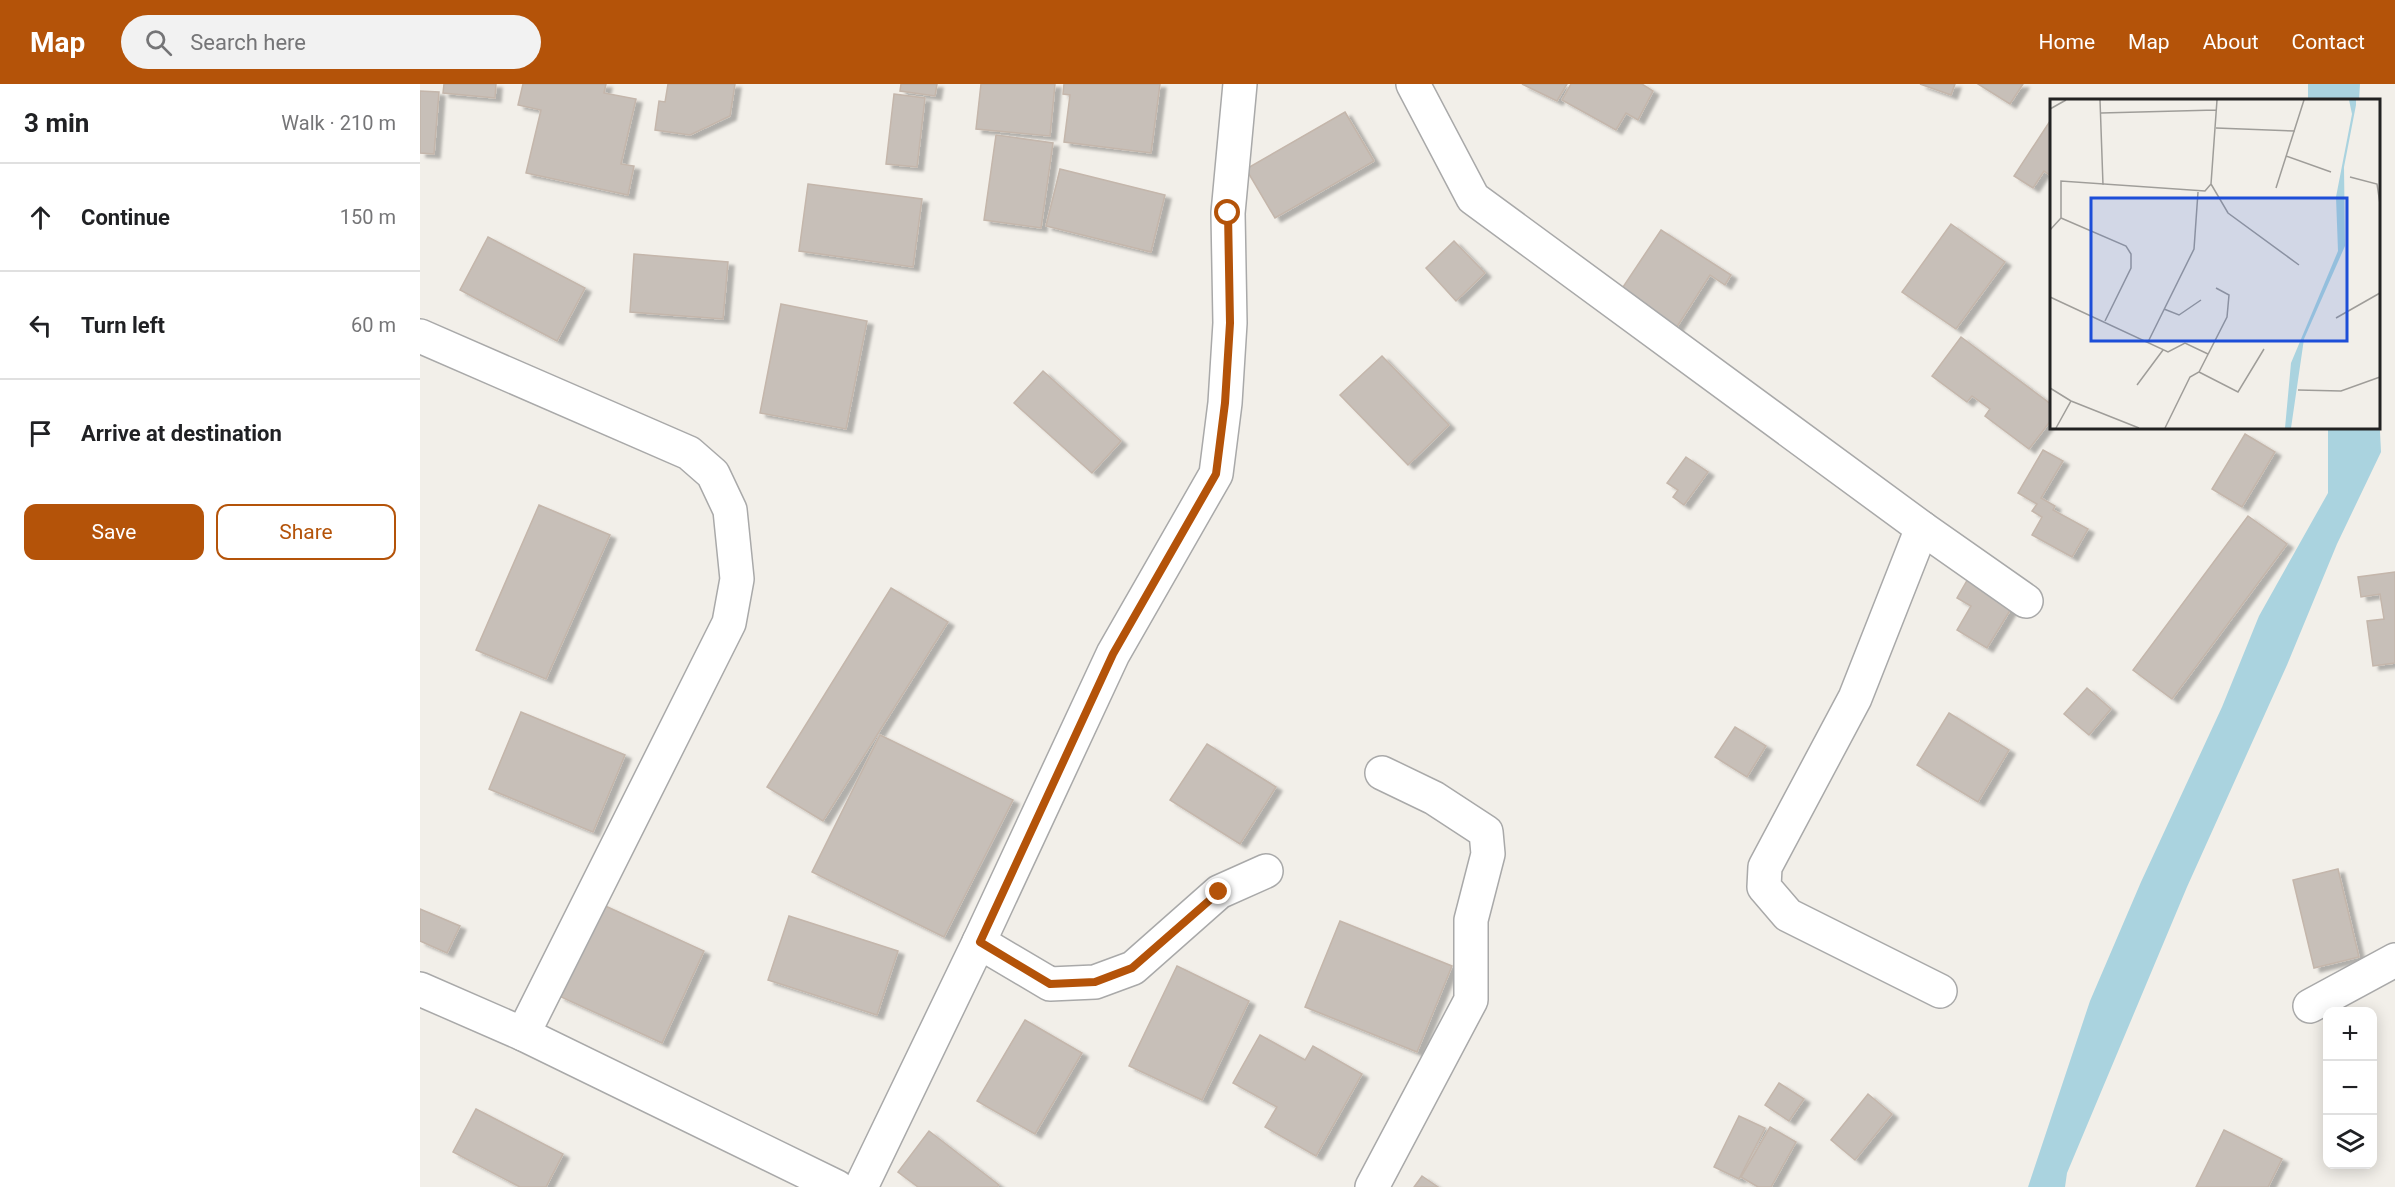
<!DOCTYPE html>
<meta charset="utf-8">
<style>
body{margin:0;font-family:Roboto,sans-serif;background:#f2f2f2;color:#202124}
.controls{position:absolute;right:18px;bottom:18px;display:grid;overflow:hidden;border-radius:12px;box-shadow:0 3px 15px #0003}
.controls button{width:54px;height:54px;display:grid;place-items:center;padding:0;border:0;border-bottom:2px solid #e0e0e0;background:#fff;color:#202124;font:30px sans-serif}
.stop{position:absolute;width:18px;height:18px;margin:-14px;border:4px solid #b45309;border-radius:50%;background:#fff}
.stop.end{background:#b45309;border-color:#fff;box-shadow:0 2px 6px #0008}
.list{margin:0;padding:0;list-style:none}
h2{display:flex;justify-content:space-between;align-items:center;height:78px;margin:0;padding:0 24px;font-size:26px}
h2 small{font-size:20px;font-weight:400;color:#757577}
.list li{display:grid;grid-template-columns:39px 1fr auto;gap:18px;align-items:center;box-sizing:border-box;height:108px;padding:0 24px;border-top:2px solid #e0e0e0}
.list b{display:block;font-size:22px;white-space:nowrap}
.list em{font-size:20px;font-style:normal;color:#757577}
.actions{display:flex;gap:12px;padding:18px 24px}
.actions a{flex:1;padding:14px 0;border:2px solid #b45309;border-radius:12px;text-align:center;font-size:21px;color:#b45309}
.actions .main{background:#b45309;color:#fff}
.icon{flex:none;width:33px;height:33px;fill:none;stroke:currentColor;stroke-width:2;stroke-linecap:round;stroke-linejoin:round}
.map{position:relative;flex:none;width:1975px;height:1103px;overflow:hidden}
header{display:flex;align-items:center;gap:36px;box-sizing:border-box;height:84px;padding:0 30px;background:#b45309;color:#fff}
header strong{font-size:28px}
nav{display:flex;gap:33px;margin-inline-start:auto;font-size:21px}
.search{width:420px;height:54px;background:#f2f2f2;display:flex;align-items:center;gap:15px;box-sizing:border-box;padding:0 21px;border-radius:33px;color:#757577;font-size:22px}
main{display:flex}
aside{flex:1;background:#fff}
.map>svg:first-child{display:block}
.water{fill:#aad3df}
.building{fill:#c7bfb8;stroke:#c4b6ab;stroke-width:1.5;filter:url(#shadow)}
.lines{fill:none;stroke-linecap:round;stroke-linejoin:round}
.minor-casing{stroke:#a9a9a9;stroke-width:36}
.minor{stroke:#fff;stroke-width:33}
.route{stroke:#b45309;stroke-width:8}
.inset-road{fill:none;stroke:#9f9d99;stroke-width:1.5}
.view{fill:#1d4ed8;fill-opacity:0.15;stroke:#1d4ed8;stroke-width:3}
.inset-edge{fill:none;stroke:#222;stroke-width:3}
</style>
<header>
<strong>Map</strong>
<div class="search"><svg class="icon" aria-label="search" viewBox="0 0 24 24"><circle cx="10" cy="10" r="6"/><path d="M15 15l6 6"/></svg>Search here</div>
<nav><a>Home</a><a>Map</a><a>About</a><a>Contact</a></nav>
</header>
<main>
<aside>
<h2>3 min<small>Walk · 210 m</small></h2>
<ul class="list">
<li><svg class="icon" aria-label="ahead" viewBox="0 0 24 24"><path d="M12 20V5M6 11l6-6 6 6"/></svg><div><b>Continue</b></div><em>150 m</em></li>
<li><svg class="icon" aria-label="left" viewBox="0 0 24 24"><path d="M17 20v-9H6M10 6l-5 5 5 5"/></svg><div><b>Turn left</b></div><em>60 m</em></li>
<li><svg class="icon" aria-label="arrive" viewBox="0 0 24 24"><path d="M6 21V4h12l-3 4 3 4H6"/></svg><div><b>Arrive at destination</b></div></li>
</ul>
<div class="actions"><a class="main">Save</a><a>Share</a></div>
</aside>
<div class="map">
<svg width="1975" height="1103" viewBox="0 0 1975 1103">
<defs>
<filter id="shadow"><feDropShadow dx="6" dy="4" stdDeviation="1.5" flood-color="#0004"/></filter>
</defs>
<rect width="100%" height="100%" fill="#f2efe9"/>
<g class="water">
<polygon points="1888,0 1940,0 1939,16 1888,16"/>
<polygon points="1959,327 1961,368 1917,460 1867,581 1767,803 1647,1089 1645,1103 1608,1103 1670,917 1721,798 1802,623 1839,532 1908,409 1908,344 1958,344"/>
</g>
<g class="building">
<polygon points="24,0 76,0 75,14 23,9"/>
<polygon points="103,0 186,0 184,9 216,15 201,80 214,82 208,111 106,89 121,26 98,21"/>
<polygon points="248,0 315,0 310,32 270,51 235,46 239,17 245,18"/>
<polygon points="481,0 517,0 515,12 480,7"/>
<polygon points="561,0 635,0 630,52 556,45"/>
<polygon points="644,0 740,0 731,69 644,58 650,11 643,10"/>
<polygon points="1102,0 1147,0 1137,17"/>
<polygon points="1151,0 1222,0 1233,7 1218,36 1206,29 1196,46 1142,16"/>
<polygon points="1500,0 1535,0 1531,11"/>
<polygon points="1558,0 1603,0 1590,20"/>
<polygon points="0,7 19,8 14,70 0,69"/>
<polygon points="474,10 505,14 497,83 466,80"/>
<polygon points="925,28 954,77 855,134 826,85"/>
<polygon points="1632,34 1632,93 1624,87 1613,104 1594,92"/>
<polygon points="576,51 633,59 621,144 564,136"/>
<polygon points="640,85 745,111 731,168 626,142"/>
<polygon points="388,100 502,115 493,183 379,167"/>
<polygon points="1531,140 1585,178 1536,245 1482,208"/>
<polygon points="1241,146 1311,191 1305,201 1290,191 1255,246 1199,209"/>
<polygon points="68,153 165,204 137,257 40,206"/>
<polygon points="1034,157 1065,189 1036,217 1006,184"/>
<polygon points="214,170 308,178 303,235 210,228"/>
<polygon points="361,220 447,237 426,345 340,329"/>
<polygon points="1541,253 1632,321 1632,335 1609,365 1565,332 1570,325 1552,312 1547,318 1512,292"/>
<polygon points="962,272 1029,341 988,381 920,311"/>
<polygon points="623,287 701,357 672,389 594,319"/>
<polygon points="1825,350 1855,368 1822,423 1792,405"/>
<polygon points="1623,366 1643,377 1621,414 1635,422 1633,426 1668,445 1652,473 1612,451 1622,433 1612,427 1617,420 1598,409"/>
<polygon points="1266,373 1288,388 1264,421 1253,413 1258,406 1247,399"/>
<polygon points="119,421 190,451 126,595 56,566"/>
<polygon points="1828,432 1867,460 1752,615 1713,586"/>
<polygon points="1975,488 1975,579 1953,582 1947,537 1964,535 1960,510 1941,513 1938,493"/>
<polygon points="1549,493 1594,520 1567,564 1537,546 1551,522 1537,514"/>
<polygon points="471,504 528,538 403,737 347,703"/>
<polygon points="1667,604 1691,625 1669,651 1644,630"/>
<polygon points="101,628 205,671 173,748 69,705"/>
<polygon points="1529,629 1589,666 1558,718 1497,681"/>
<polygon points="1315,643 1346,662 1327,693 1295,673"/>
<polygon points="460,651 593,716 524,853 392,788"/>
<polygon points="787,660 856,703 820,760 750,716"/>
<polygon points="1918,785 1939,873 1894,884 1873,796"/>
<polygon points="181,820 284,867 242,959 139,912"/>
<polygon points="0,825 40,842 27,869 0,857"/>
<polygon points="369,832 478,867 457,931 348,896"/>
<polygon points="920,837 1032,882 997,968 885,923"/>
<polygon points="757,882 829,917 782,1016 709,982"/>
<polygon points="605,936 662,969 615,1050 557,1017"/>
<polygon points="840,951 885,976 893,962 942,990 896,1072 845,1043 857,1023 813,999"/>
<polygon points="1359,999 1384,1015 1369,1037 1345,1021"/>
<polygon points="1448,1010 1472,1030 1435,1076 1411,1056"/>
<polygon points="56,1025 143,1070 126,1103 100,1103 33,1068"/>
<polygon points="1319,1032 1345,1044 1319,1095 1294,1083"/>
<polygon points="1350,1043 1376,1058 1351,1103 1338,1103 1321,1093"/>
<polygon points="1804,1046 1862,1075 1848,1103 1776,1103"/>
<polygon points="509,1047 579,1101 577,1103 498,1103 478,1088"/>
<polygon points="1002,1092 1018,1103 994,1103"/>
</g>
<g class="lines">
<defs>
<g id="minor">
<polyline points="993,0 1053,114 1502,444 1606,517"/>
<polyline points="0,252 269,369 293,390 310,426 317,495 309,539 103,950"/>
<polyline points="1502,444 1435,614 1345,783 1344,803 1368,831 1520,907"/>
<polyline points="559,858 630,900 675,898 713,884 799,808 846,787"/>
<polyline points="0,905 103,950 417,1103"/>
<polyline points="1890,922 1975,876"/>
<polyline points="441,1103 559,858 693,570 796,390 805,319 810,239 808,129 820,0"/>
<polyline points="952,1103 1051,916 1051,836 1068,770 1066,748 1014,714 962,689"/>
</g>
</defs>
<use href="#minor" class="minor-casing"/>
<use href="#minor" class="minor"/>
</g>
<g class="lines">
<polyline class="route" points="799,808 712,884 675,898 630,900 560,858 693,570 796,390 805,319 810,239 808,129"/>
</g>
<g transform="translate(1630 15)">
<rect width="330" height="330" fill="#f2efe9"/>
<path d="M299 1H306V6L294 68 295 147 254 240 241 329H235L241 264 288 152 286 98 302 15Z" fill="#aad3df"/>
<path class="inset-road" d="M50 1 53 86M0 10 16 1M51 14 166 11M166 29 245 32M236 57 281 73M300 78 327 85 330 105M161 85 178 114 249 166M226 89 254 1M11 119 76 147 81 155V169L55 222M0 131 11 119V82L155 92 161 85 167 1M0 198 118 253 135 244 158 255M114 210 129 216 151 201M286 219 330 194M98 243 144 150 148 93M149 273 188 293 214 250M87 286 113 251M0 289 21 302M248 291 291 292 330 278M6 329 21 302 89 329M115 329 140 278 149 273 177 218 179 196 166 189"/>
<path class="view" d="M41 99H297V242H41Z"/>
<rect width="330" height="330" class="inset-edge"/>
</g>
</svg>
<div class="controls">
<button>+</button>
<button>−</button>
<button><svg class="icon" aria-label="layers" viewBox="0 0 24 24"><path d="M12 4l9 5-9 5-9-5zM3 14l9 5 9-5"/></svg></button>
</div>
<div class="stop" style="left:808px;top:129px"></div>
<div class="stop end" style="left:799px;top:808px"></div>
</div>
</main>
